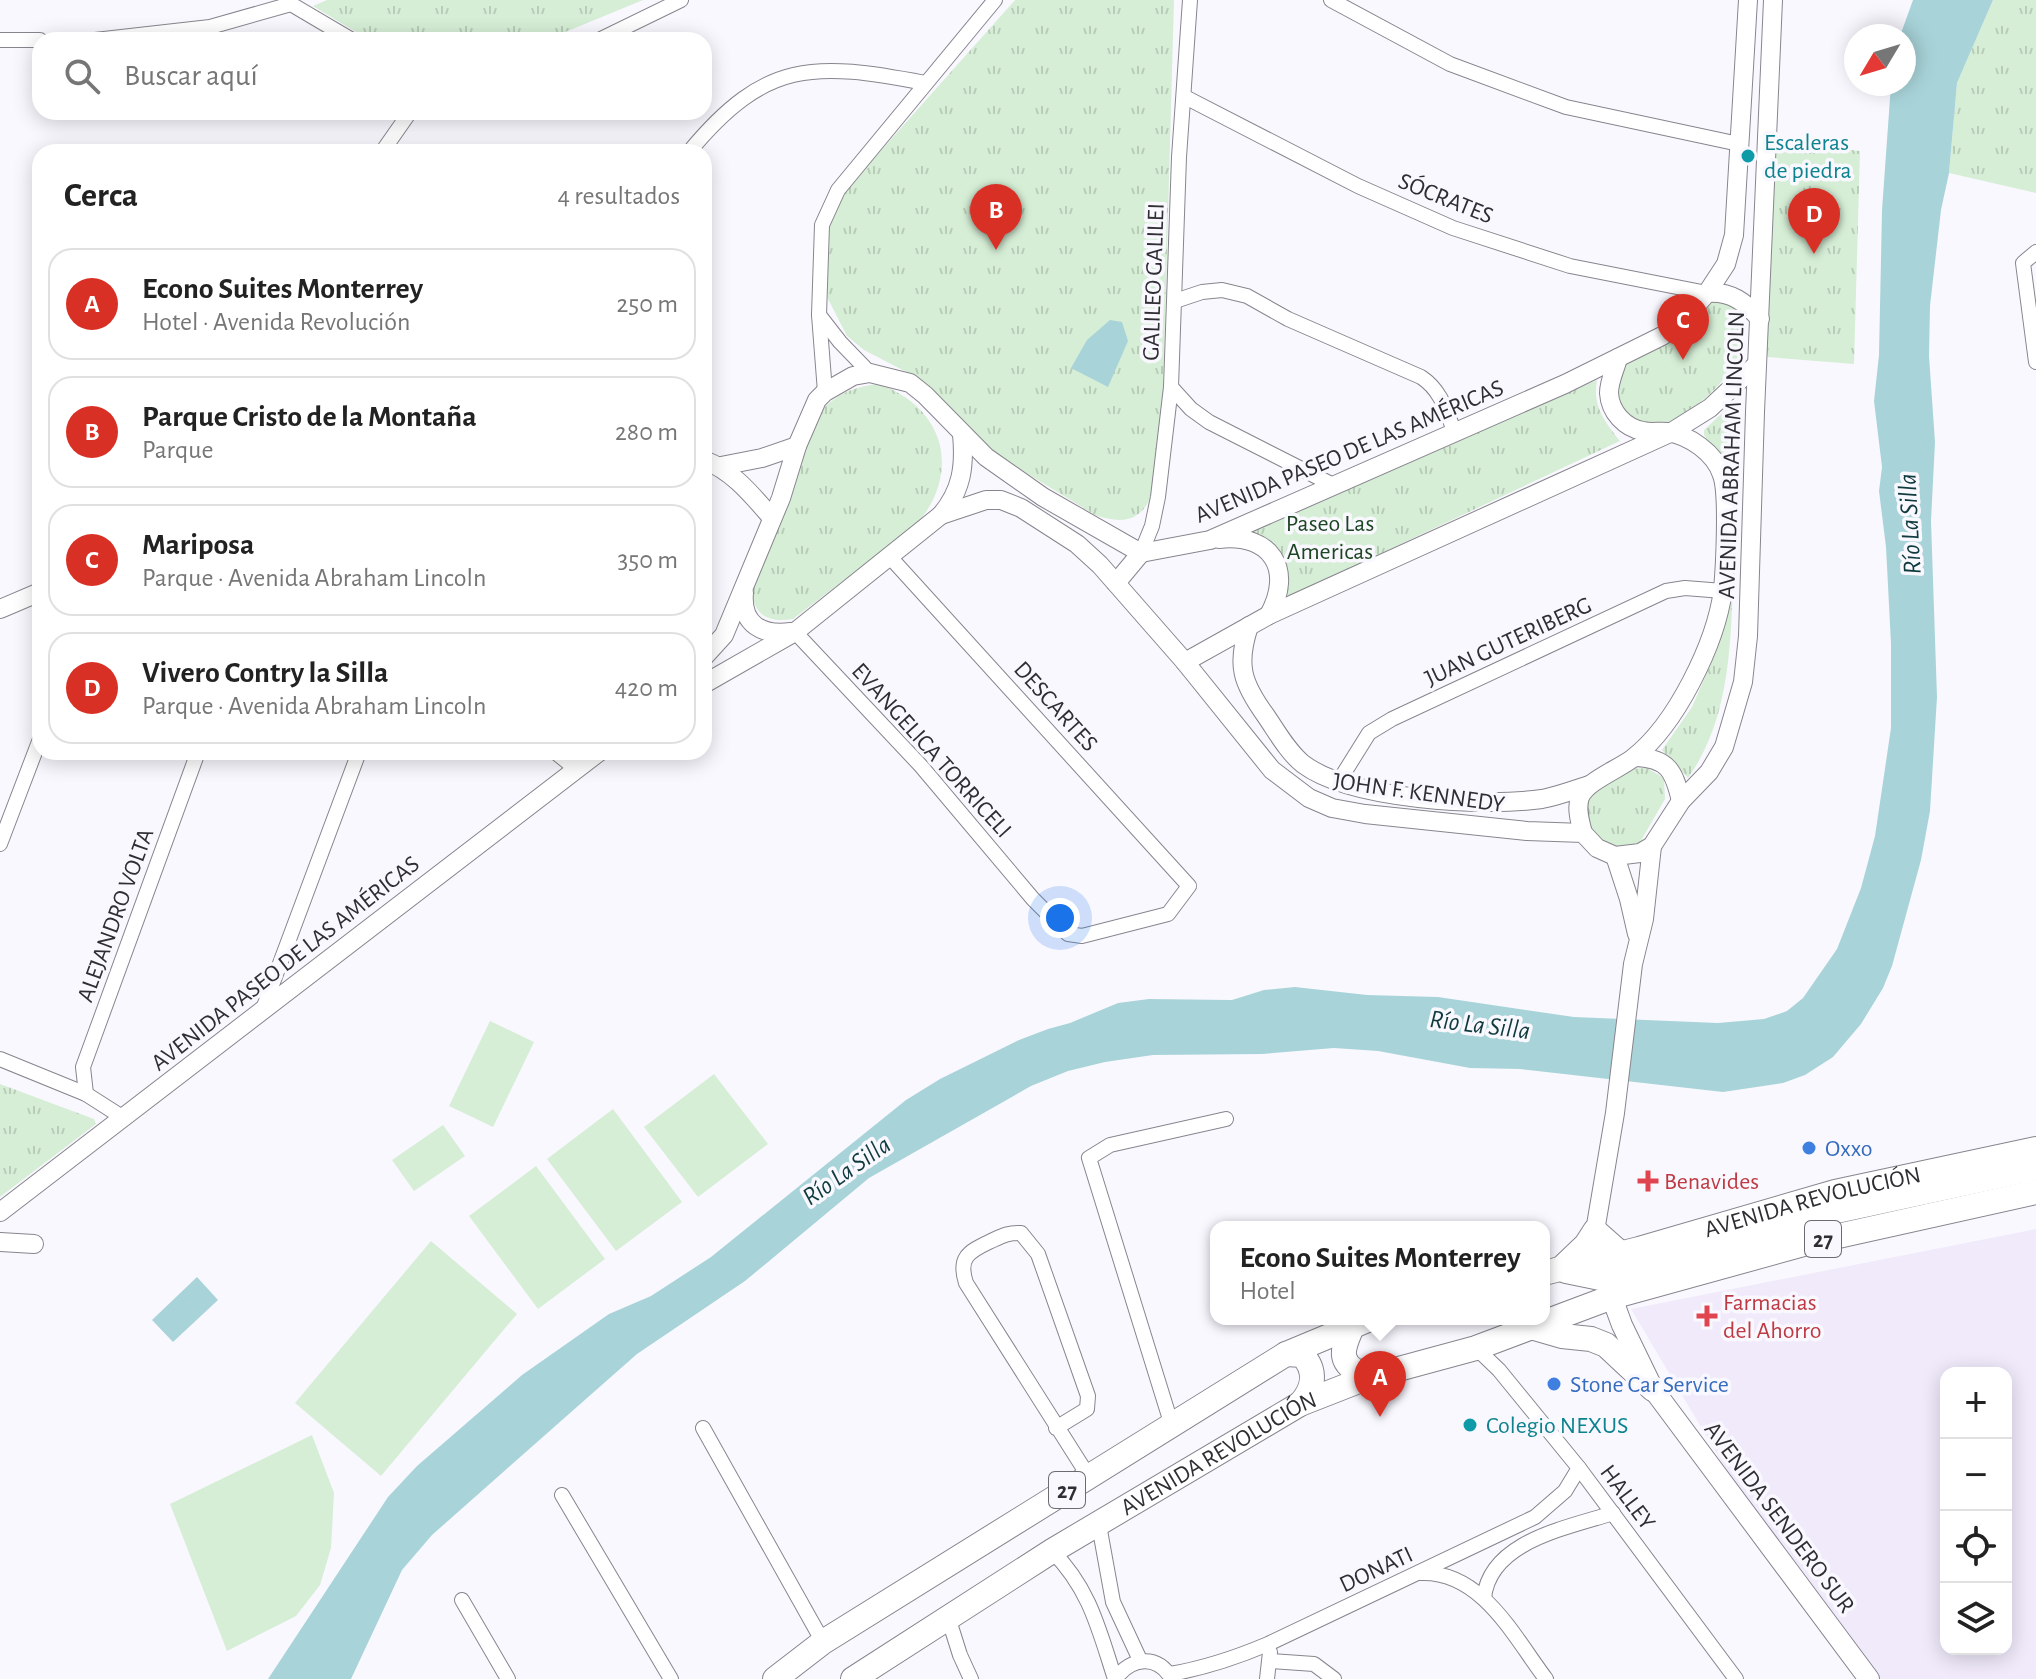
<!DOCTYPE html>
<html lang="es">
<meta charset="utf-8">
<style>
body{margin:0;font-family:"Alegreya Sans",sans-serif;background:#f6f6f6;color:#222}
.controls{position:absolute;right:24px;bottom:24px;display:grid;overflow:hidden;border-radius:16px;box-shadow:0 4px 20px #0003}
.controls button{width:72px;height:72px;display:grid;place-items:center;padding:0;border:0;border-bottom:2px solid #e0e0e0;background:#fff;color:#222;font:40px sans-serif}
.compass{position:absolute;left:1844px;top:24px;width:72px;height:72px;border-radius:50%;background:#fff;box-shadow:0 4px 20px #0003;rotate:232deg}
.you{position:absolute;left:1060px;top:918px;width:28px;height:28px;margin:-20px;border:6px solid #fff;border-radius:50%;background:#1a73e8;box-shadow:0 0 0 12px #1a73e833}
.badge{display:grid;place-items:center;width:52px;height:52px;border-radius:50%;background:#d93025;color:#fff;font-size:26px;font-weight:700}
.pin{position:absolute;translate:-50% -66px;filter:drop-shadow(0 2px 4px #0008)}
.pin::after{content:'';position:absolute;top:42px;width:28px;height:24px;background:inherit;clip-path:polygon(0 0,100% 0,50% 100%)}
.popup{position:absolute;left:1210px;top:1221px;width:340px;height:104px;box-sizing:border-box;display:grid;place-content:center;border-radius:16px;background:#fff;filter:drop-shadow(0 2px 6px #0005);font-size:26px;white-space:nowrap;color:#767676}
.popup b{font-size:30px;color:#222}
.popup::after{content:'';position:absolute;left:50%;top:100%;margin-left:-16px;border:16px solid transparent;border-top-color:#fff}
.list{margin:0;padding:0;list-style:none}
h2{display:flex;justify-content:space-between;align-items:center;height:104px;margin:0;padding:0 32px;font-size:34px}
h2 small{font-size:26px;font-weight:400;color:#767676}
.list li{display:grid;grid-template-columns:52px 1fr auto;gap:24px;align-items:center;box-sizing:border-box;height:112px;margin:0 16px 16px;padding:0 16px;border:2px solid #e0e0e0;border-radius:24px}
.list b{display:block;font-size:30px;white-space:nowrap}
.list p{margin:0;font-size:26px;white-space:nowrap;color:#767676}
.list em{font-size:26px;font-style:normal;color:#767676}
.icon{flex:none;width:44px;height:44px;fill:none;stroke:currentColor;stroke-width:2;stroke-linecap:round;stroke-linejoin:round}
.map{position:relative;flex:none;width:2036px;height:1679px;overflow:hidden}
.search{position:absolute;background:#fff;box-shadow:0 4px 20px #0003;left:32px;top:32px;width:680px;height:88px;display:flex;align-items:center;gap:20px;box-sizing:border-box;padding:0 28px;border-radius:24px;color:#767676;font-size:30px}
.panel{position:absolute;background:#fff;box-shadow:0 4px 20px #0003;left:32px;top:144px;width:680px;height:616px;border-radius:24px}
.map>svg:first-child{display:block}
.built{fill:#f0eafb;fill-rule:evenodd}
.grass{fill:url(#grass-tufts)}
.pitch{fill:#d6eed6}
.water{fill:#a8d4d9}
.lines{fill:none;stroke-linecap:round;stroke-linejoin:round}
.minor-casing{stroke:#88858e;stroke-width:16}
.tertiary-casing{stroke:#88858e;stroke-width:20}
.secondary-casing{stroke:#88858e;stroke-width:22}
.primary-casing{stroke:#88858e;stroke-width:26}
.minor{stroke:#fff;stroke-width:14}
.tertiary{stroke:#fff;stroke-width:18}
.secondary{stroke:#fff;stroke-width:20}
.primary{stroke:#fff;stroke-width:24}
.culture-dot{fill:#0f9aa8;stroke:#faf8ff;stroke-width:3}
.shop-dot{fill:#3f7fe0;stroke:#faf8ff;stroke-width:3}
.health-dot{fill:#e0444e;stroke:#faf8ff;stroke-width:3}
.labels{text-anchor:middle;stroke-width:7;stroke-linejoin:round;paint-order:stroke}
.shield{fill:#faf8ff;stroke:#6c6b70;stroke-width:2}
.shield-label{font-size:22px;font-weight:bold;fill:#2f2e32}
.culture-label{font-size:24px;fill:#0d838f;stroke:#faf8ff;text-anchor:start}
.street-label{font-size:24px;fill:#2f2e32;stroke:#faf8ff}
.park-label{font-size:24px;fill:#1c4521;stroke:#faf8ff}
.shop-label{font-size:24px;fill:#366cbe;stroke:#faf8ff;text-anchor:start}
.health-label{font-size:24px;fill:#be3a42;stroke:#faf8ff;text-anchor:start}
.water-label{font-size:26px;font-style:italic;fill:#0f3a3e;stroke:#faf8ff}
</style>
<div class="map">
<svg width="2036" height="1679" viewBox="0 0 2036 1679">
<defs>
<pattern id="grass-tufts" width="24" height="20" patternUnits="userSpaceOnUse" patternTransform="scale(2)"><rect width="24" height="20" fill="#d6eed6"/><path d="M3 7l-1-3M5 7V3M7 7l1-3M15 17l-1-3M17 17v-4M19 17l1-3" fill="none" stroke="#b8ccb8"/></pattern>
</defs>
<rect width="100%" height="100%" fill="#faf8ff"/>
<path class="built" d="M2036 1229V1679H1881L1727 1471 1631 1309ZM1946 1373H2006V1649H1946Z"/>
<g class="grass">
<polygon points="327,0 643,0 546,40 369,40 313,6"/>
<path d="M1015 0H1174L1161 468C1150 506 1141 531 1095 515L997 455 976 438 916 377 864 350 847 336 828 299 825 268 826 232 844 192Z"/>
<polygon points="1993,0 2036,0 2036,193 1949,173 1957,83"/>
<polygon points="1774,141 1860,151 1854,364 1767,357"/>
<path d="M1722 299 1742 308C1755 349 1720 392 1686 412 1677 418 1663 426 1651 426 1638 427 1628 417 1619 408L1616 380 1624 365 1691 325 1708 304Z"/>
<path d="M1597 380C1592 406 1605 422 1620 441L1288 597C1286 561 1278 553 1251 530Z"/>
<path d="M879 384C945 408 962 472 916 525L793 619C767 623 753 615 751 587L820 412C838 393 853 387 879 384Z"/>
<path d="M1734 402 1738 403 1739 410C1737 457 1736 504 1734 552 1731 627 1734 714 1688 778L1662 750 1692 707 1716 652 1727 613 1726 466 1704 435V430Z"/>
<path d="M1647 768 1664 778 1665 799 1635 851C1593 844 1589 843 1581 800L1628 769Z"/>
<polygon points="0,1084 94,1119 96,1124 0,1197"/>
</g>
<g class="pitch">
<polygon points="490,1021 534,1042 493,1127 449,1106"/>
<polygon points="714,1074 768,1144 698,1197 644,1127"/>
<polygon points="613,1109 682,1202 616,1251 547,1159"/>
<polygon points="443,1125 465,1156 414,1191 392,1160"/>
<polygon points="536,1166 605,1259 538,1309 469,1216"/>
<polygon points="431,1241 517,1314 381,1476 295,1403"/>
<polygon points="312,1435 334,1493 331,1548 320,1585 296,1616 227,1651 170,1504"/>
</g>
<g class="water">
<polygon points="1913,0 1993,0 1957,83 1949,173 1941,210 1930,306 1929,356 1935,442 1931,521 1937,697 1930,811 1921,860 1892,966 1883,988 1861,1024 1833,1057 1805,1075 1783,1083 1723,1092 1520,1069 1470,1068 1378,1051 1334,1048 1262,1054 1153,1055 1105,1062 1068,1071 1031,1086 869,1178 745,1281 637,1354 595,1391 432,1535 402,1570 351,1679 268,1679 388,1497 417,1466 522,1375 609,1314 651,1296 711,1257 906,1100 940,1079 1019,1040 1048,1029 1070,1023 1118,1003 1149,999 1232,1000 1264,990 1295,987 1367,995 1438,997 1574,1017 1718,1023 1764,1019 1787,1011 1803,998 1837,949 1861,888 1875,836 1891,728 1891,644 1886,547 1879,491 1882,467 1874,401 1879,355 1882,210 1891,84 1904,84 1904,36 1900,36"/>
<polygon points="1110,320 1122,322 1128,341 1108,387 1071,368 1087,340"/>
<polygon points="197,1277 218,1300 173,1342 152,1320"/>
</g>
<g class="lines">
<defs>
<g id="minor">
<polyline points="1331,0 1450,64 1566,107 1739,144"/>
<polyline points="0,40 40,40"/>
<polyline points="95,40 210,27 291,4 352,40"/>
<polyline points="599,40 681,0"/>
<polyline points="1185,97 1358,186 1453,228 1570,266 1707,293"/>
<polyline points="382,152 410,112"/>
<path d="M689 152C766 59 814 62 925 83"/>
<polyline points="2036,252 2023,263 2036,362"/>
<path d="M1175 301 1202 292 1222 290 1247 296 1288 319 1421 377C1441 390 1446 410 1454 431"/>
<polyline points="819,315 840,342 870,373"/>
<polyline points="1171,387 1191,409 1209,422 1333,485"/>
<polyline points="825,392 819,315 822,225 838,190 995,0"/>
<polyline points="1141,553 1152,526 1158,497 1171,387 1179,157 1190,0"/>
<polyline points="795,632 921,766 1033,899 1068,934 1082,936 1168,914 1189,886 890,557"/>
<polyline points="555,752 576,769"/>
<polyline points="1339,781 1369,733 1392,719 1666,591 1685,588 1723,591"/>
<polyline points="0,844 40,739"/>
<polyline points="263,1009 359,752"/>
<polyline points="0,1059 86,1094 122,1117"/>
<polyline points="86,1094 83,1067 198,752"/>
<polyline points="1476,1348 1499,1370 1579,1468 1736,1679"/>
<polyline points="1172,1426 1089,1158 1110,1145 1226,1119"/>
<polyline points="703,1428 823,1642"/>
<path d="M1056 1428 1087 1409 1088 1396 1038 1254 1021 1233C1008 1232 1000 1237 989 1242 968 1252 958 1258 966 1283L1089 1477"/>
<polyline points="562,1495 671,1679"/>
<polyline points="1099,1525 1113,1602 1140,1660"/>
<path d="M1052 1551C1090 1589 1099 1630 1115 1679"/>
<path d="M1421 1573C1482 1571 1514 1637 1546 1679"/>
<path d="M1484 1598C1490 1541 1567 1528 1613 1513"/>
<polyline points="462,1600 508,1679"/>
<polyline points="948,1617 960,1655 971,1679"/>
<polyline points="1271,1661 1314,1664 1334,1679"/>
<path d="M1170 1674C1205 1668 1235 1658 1268 1644L1535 1517 1565 1491 1579 1468"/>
<path d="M1115 1679C1132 1657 1157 1654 1172 1679"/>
<polyline points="1267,1679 1270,1652"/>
</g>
<g id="tertiary">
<path d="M1707 293C1731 291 1745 302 1760 319"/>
<path d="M704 460C733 471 752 495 772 518"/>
<polyline points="721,466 762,458 797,446"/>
<path d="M941 515C962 490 965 466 962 434"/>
<path d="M1219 539C1271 533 1294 569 1269 615"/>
<polyline points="1116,583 1141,553"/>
<path d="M744 593C741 625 763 636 791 632"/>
<polyline points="0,609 40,592"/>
<path d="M1249 626C1236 665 1242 683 1266 716 1277 732 1288 752 1303 764 1351 800 1484 807 1542 799 1558 796 1574 790 1589 785"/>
<polyline points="704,657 724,635 781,498 797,446 817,400 825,392 853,376 870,373 910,383 925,395 986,457 1043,497 1141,553 1210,540 1565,384 1662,336 1680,324 1707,293 1726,264 1734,235 1748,0"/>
<polyline points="1185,662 1269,615 1670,433 1710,408 1757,364"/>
<polyline points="704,684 795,632 941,515 986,500 1001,500 1021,508 1077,544 1100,565 1185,662 1272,770 1309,798 1332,808 1365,814 1527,831 1583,833 1597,848 1615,856 1640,853 1652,846 1681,801 1709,772 1724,747 1743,682 1748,636 1755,412 1773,0"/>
<path d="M1635 757C1668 758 1674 771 1681 801"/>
<path d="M1583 833C1580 822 1576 808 1580 797 1587 781 1619 769 1633 758 1676 725 1716 643 1723 590 1725 568 1729 494 1722 475 1715 453 1689 435 1667 432 1659 431 1651 433 1643 431 1625 428 1610 412 1609 393 1609 381 1615 370 1618 358"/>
<polyline points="1615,856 1629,899 1637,934"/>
<polyline points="0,1212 599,752"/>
<polyline points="0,1242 34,1244"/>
<polyline points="1597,1243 1595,1231 1615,1113 1633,964 1644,919 1652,846"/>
</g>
<polyline id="secondary" points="1607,1284 1622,1325 1653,1389 1869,1679"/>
<g id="primary">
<polyline points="1564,1266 1586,1245 1595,1231 1621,1254 1630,1257"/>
<polyline points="1566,1271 1605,1279 1832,1212 2036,1168"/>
<path id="s1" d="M1544 1273 1639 1249 1835 1192 2036 1149"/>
<path d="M1353 1325C1341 1351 1336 1365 1369 1377"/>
<polyline points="1531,1327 1562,1336 1591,1339 1606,1345 1653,1389"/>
<path d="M1286 1354 1302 1355C1317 1370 1314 1389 1300 1404"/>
<polyline points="775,1679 823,1642 1286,1354 1370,1319"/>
<path id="s2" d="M853 1679 1052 1551 1300 1404 1369 1377 1476 1348 1612 1297 1811 1242 2036 1192"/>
</g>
</defs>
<use href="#minor" class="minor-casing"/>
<use href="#tertiary" class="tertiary-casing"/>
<use href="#secondary" class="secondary-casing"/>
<use href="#primary" class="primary-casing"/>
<use href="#minor" class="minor"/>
<use href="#tertiary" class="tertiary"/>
<use href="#secondary" class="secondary"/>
<use href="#primary" class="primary"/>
</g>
<g class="culture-dot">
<circle cx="1748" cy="156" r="8"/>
<circle cx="1470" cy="1425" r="8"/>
</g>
<g class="shop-dot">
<circle cx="1809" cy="1148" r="8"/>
<circle cx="1554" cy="1384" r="8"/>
</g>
<g class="health-dot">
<path d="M1644 1169h8v8h8v8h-8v8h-8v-8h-8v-8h8z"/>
<path d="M1703 1304h8v8h8v8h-8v8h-8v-8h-8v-8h8z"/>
</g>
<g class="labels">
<g class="shield">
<rect x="1805" y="1221" width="36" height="36" rx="6"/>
<rect x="1049" y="1472" width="36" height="36" rx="6"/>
</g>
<g class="shield-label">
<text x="1823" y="1247">27</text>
<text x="1067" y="1498">27</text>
</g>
<g class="culture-label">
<text x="1764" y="150">Escaleras<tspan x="1764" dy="28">de piedra</tspan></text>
<text x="1486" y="1433">Colegio NEXUS</text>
</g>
<g class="street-label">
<text transform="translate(1446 198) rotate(22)" y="8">SÓCRATES</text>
<text transform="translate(1153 282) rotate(-88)" y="8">GALILEO GALILEI</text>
<text transform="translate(1349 451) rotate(-23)" y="8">AVENIDA PASEO DE LAS AMÉRICAS</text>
<text transform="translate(1731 455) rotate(-88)" y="8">AVENIDA ABRAHAM LINCOLN</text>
<text transform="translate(1508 641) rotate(-25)" y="8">JUAN GUTERIBERG</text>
<text transform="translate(1056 706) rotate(48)" y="8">DESCARTES</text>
<text transform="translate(932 750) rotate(48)" y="8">EVANGELICA TORRICELI</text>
<text transform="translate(1419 792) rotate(8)" y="8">JOHN F. KENNEDY</text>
<text transform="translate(115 915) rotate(-70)" y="8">ALEJANDRO VOLTA</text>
<text transform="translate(285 963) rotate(-38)" y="8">AVENIDA PASEO DE LAS AMÉRICAS</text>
<text dy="8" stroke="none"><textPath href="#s1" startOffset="278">AVENIDA REVOLUCIÓN</textPath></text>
<text dy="8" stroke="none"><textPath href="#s2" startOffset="430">AVENIDA REVOLUCIÓN</textPath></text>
<text transform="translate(1628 1497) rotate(53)" y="8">HALLEY</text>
<text transform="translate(1780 1517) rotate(53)" y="8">AVENIDA SENDERO SUR</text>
<text transform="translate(1376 1569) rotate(-25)" y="8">DONATI</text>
</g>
<g class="park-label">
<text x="1330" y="531">Paseo Las<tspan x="1330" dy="28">Americas</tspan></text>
</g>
<g class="shop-label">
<text x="1825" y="1156">Oxxo</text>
<text x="1570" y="1392">Stone Car Service</text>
</g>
<g class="health-label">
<text x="1664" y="1189">Benavides</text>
<text x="1723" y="1310">Farmacias<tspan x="1723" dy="28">del Ahorro</tspan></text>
</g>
<g class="water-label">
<text transform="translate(1909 524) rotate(-93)" y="9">Río La Silla</text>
<text transform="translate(1480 1024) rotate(7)" y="9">Río La Silla</text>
<text transform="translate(846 1170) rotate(-35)" y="9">Río La Silla</text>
</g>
</g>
</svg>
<div class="controls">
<button>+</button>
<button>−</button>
<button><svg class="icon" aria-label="locate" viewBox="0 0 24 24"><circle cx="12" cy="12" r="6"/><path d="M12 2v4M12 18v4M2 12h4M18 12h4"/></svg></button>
<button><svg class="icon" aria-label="layers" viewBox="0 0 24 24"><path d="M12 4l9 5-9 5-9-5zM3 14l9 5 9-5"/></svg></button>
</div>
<svg class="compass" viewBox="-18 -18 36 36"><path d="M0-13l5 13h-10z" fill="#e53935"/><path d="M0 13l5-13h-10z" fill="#767676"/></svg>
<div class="you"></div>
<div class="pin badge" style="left:1380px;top:1417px">A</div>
<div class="popup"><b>Econo Suites Monterrey</b>Hotel</div>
<div class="pin badge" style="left:996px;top:250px">B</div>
<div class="pin badge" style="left:1683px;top:360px">C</div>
<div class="pin badge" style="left:1814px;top:254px">D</div>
<div class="search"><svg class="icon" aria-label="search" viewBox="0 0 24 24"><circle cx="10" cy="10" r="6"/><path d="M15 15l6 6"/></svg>Buscar aquí</div>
<section class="panel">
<h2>Cerca<small>4 resultados</small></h2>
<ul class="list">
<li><span class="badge">A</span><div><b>Econo Suites Monterrey</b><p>Hotel · Avenida Revolución</p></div><em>250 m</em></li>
<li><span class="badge">B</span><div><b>Parque Cristo de la Montaña</b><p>Parque</p></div><em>280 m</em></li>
<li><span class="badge">C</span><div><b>Mariposa</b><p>Parque · Avenida Abraham Lincoln</p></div><em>350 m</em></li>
<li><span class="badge">D</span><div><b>Vivero Contry la Silla</b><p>Parque · Avenida Abraham Lincoln</p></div><em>420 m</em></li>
</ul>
</section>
</div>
